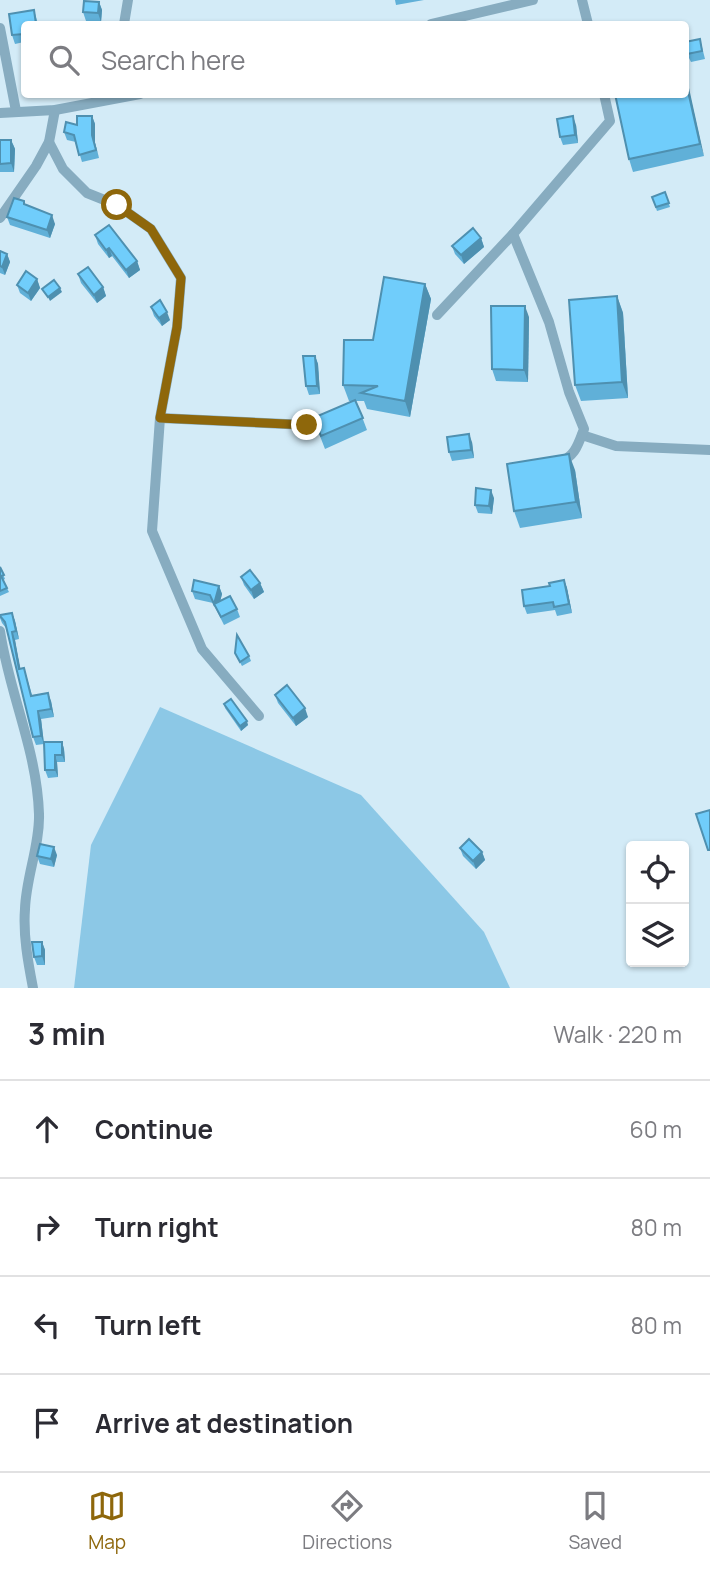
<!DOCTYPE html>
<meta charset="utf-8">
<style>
body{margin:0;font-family:Manrope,sans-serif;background:#f7f7f7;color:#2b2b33}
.controls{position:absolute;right:21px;bottom:21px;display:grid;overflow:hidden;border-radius:7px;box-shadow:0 2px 5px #0004}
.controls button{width:63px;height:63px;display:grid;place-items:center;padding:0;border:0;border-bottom:2px solid #e1e1e2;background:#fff;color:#2b2b33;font:35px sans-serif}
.stop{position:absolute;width:21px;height:21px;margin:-16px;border:5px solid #8e670b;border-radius:50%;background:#fff}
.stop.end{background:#8e670b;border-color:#fff;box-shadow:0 2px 7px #0008}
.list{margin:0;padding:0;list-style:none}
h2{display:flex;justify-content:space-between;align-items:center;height:91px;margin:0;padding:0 28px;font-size:30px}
h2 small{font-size:23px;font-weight:400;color:#7c7c81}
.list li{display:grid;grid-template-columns:46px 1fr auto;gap:21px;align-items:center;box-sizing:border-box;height:98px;padding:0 28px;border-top:2px solid #e1e1e2}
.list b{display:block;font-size:26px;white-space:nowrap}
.list em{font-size:23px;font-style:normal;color:#7c7c81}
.icon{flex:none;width:38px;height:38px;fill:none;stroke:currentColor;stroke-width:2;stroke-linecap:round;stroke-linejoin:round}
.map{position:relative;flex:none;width:710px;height:988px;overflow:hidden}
.search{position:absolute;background:#fff;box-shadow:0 2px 5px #0004;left:21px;right:21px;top:21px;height:77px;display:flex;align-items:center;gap:18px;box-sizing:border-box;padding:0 24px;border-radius:7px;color:#7c7c81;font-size:26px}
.sheet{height:483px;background:#fff}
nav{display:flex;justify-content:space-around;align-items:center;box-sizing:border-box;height:98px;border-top:2px solid #e1e1e2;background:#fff;font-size:19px;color:#7c7c81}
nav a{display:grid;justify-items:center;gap:4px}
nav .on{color:#8e670b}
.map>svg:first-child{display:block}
.green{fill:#8cc8e6}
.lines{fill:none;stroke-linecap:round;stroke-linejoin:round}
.minor{stroke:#87acc0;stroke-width:10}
.wall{fill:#60b0d8}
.shaded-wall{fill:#4e90b0}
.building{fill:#70cdfb;stroke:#4e90b0;stroke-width:2}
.route{stroke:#8e670b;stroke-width:9}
</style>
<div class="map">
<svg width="710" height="988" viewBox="0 0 710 988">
<rect width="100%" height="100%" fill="#d3ebf7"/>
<polygon class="green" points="160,707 361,795 484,932 510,988 74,988 91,845"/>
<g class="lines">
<g class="minor">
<polyline points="582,0 588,24"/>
<polyline points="124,24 128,0"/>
<polyline points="431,24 533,0"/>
<polyline points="0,28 16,111"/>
<polyline points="0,113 55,110 140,94"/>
<polyline points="49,142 63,169 87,193 117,205 151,229 181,278 177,327 160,418 152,531 202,649 259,716"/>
<polyline points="0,218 36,166 49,142 55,110"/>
<polyline points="437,315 513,234"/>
<polyline points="160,418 307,425"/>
<polyline points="582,435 616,446 710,450"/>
<path d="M558 463C575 457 578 445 584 429L569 392 549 322 513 234 610 121 604 94"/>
<path d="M0 631C9 693 37 750 39 814 40 845 26 877 25 909 23 935 28 962 33 988"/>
</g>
</g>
<g class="wall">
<polygon points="395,0 424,0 396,5"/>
<polygon points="99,2 102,10 101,22 86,21 83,12"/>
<polygon points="34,10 38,24 24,24 24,42 15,44 12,35"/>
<polygon points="700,39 705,59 691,62 687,54"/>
<polygon points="685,94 704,156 633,172 629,159"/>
<polygon points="92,116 95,124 95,143 99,158 82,162 76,142 67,140 64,132"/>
<polygon points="576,125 578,143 563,145 560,137"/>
<polygon points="0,140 11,140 15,149 14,172 0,172"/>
<polygon points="665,192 670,207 657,211 652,197"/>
<polygon points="26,205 55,224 50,238 10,225 7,217"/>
<polygon points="95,235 137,261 140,270 129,278 112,256 109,258 98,244"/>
<polygon points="481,238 484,247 464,264 455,254 452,246"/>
<polygon points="0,251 7,254 10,262 5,275 0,273"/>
<polygon points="78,274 103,287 106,296 97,303 81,283"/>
<polygon points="37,279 40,288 31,301 20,293 17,285"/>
<polygon points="425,284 431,299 410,417 367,409 364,401 356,401 367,430 325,449 313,418 352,401 349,401 343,385 373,340"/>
<polygon points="617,296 623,313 628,398 581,401 575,385"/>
<polygon points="151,307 170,320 162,326 154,316"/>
<polygon points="529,317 528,382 496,381 492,369"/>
<polygon points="315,356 318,364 320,394 309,395 306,386"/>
<polygon points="472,442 474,458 452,461 449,452"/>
<polygon points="575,470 582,518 520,528 514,511"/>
<polygon points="494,498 492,514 478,513 475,505"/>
<polygon points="0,567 5,579 3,580 9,592 0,596"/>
<polygon points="241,577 260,583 264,592 254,599 244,585"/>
<polygon points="564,580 567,588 572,613 557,616 555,610 527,614 524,606 550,586"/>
<polygon points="219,586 222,594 220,601 237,609 240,617 224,625 213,603 195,599 192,591"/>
<polygon points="12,613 15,621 19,639 15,640 20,669 24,668 32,695 51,701 54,717 41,719 44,744 36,745 33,737 6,628 2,623 0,618 0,615"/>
<polygon points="235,653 249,656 251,661 242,666"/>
<polygon points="275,695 308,717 296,726 278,703"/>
<polygon points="224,704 248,725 241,731 225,708"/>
<polygon points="62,742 64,749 65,762 57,762 58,777 48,778 45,770"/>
<polygon points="460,848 482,852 485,860 476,869 463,856"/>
<polygon points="57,855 54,867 40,864 37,856"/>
<polygon points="42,942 45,950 45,965 37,965 34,957"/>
</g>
<g class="shaded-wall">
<polygon points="99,2 102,10 101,22 98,13"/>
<polygon points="685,70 704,156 700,144 685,78"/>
<polygon points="92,116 95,124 95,143 99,158 92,135"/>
<polygon points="573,116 576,125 578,143 575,135"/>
<polygon points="11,140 15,149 14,172 11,163"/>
<polygon points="52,215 55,224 50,238 47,230"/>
<polygon points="481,238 484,247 464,264 461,255"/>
<polygon points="109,248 112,256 109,258 106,250"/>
<polygon points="7,254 10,262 5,275 2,267"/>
<polygon points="137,261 140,270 129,278 126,270"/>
<polygon points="37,279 40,288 31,301 28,293"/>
<polygon points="425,284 431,299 410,417 405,401"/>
<polygon points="103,287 106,296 97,303 94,295"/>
<polygon points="60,288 62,292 50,301 48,297"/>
<polygon points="617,296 623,313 628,398 622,382"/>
<polygon points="525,306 529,317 528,382 524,370"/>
<polygon points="167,312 170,320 162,326 159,318"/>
<polygon points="315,356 318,364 320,394 317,386"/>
<polygon points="469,434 472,442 474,458 471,450"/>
<polygon points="569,454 575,470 582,518 576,502"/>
<polygon points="491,490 494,498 492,514 489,506"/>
<polygon points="564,580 567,588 572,613 569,604"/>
<polygon points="260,583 264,592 254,599 251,590"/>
<polygon points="219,586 222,594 218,610 214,604 217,612 214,604"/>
<polygon points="12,613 15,621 19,639 16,631"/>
<polygon points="12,632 15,640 22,677 19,669"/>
<polygon points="48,693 51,701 54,717 51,709"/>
<polygon points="305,708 308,717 296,726 293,718"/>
<polygon points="38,711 41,719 44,744 41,736"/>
<polygon points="247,721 248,725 241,731 240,726"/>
<polygon points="62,742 64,749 65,762 62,755"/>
<polygon points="55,755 57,762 58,777 55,770"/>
<polygon points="54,847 57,855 54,867 51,859"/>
<polygon points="482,852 485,860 476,869 473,861"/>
<polygon points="42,942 45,950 45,965 42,956"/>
</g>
<g class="building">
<polygon points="84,1 99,2 98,13 83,12"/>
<polygon points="34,10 36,24 24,24 24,34 12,35 9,14"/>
<polygon points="700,39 702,51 687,54 685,42"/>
<polygon points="685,78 700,144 629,159 615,94 685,94"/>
<polygon points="77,116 92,116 92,135 96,150 79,155 74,135 64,132 66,122 77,125"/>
<polygon points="573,116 575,135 560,137 557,119"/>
<polygon points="0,140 11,140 11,163 0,164"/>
<polygon points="665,192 669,203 656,207 652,197"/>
<polygon points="14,198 24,201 24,204 52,215 47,230 7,217"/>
<polygon points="109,225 137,261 126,270 109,248 106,250 95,235"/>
<polygon points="473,228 481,238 461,255 452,246"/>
<polygon points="0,251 7,254 2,267 0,266"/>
<polygon points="88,267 103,287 94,295 78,274"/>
<polygon points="26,271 37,279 28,293 17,285"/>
<polygon points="384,277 425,284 405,401 361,393 378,386 343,385 344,340 373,340"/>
<polygon points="54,280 60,288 48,297 42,289"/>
<polygon points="617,296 622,382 575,385 569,300"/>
<polygon points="160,300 167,312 159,318 151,307"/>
<polygon points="491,306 525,306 524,370 492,369"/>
<polygon points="303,356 315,356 317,386 306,386"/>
<polygon points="355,400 363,418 321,436 313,418"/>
<polygon points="469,434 471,450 449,452 447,437"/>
<polygon points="569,454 576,502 514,511 507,464"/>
<polygon points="476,488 491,490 489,506 475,505"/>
<polygon points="0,567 4,575 1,576 7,588 0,591"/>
<polygon points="250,570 260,583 251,590 241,577"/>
<polygon points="194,580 219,586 214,604 210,595 192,591"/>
<polygon points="564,580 569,604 554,607 553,602 524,606 522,590 550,586 549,583"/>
<polygon points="230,596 237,609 221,617 214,604"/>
<polygon points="12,613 16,631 12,632 19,669 24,668 31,696 48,693 51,709 38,711 41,736 33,737 5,622 0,616 0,615"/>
<polygon points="237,635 249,656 240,662 235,653"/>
<polygon points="287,685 305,708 293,718 275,695"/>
<polygon points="231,699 247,721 240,726 224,704"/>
<polygon points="44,742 62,742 62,755 55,755 55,770 45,770"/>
<polygon points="710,810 710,850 708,850 696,814"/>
<polygon points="469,839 482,852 473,861 460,848"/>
<polygon points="40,844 54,847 51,859 37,856"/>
<polygon points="32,942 42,942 42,956 34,957"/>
</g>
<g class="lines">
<polyline class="route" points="117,205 151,229 181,278 177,327 160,418 307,425"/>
</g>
</svg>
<div class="controls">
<button><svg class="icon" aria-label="locate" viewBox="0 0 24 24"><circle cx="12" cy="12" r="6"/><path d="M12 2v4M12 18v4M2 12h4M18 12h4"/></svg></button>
<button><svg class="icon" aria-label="layers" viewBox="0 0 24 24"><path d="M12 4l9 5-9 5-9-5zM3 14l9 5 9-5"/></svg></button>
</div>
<div class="stop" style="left:117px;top:205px"></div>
<div class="stop end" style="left:307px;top:425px"></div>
<div class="search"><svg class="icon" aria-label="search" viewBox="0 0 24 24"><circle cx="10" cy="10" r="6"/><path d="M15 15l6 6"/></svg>Search here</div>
</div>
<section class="sheet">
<h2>3 min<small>Walk · 220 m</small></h2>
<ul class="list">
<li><svg class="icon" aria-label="ahead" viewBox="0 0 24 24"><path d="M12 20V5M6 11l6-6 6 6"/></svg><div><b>Continue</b></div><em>60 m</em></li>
<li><svg class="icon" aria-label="right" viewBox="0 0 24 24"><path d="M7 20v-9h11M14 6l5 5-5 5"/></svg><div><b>Turn right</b></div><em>80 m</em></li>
<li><svg class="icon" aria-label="left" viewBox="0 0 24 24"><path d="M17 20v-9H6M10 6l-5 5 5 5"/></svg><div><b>Turn left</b></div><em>80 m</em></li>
<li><svg class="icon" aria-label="arrive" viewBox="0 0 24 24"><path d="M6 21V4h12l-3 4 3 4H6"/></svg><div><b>Arrive at destination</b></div></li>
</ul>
</section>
<nav>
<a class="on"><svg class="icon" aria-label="map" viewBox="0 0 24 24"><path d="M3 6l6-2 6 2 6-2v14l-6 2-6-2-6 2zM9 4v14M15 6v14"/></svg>Map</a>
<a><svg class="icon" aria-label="directions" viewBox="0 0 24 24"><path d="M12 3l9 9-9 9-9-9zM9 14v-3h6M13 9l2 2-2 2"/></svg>Directions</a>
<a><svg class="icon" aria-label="saved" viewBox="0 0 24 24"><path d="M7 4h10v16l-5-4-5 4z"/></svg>Saved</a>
</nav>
